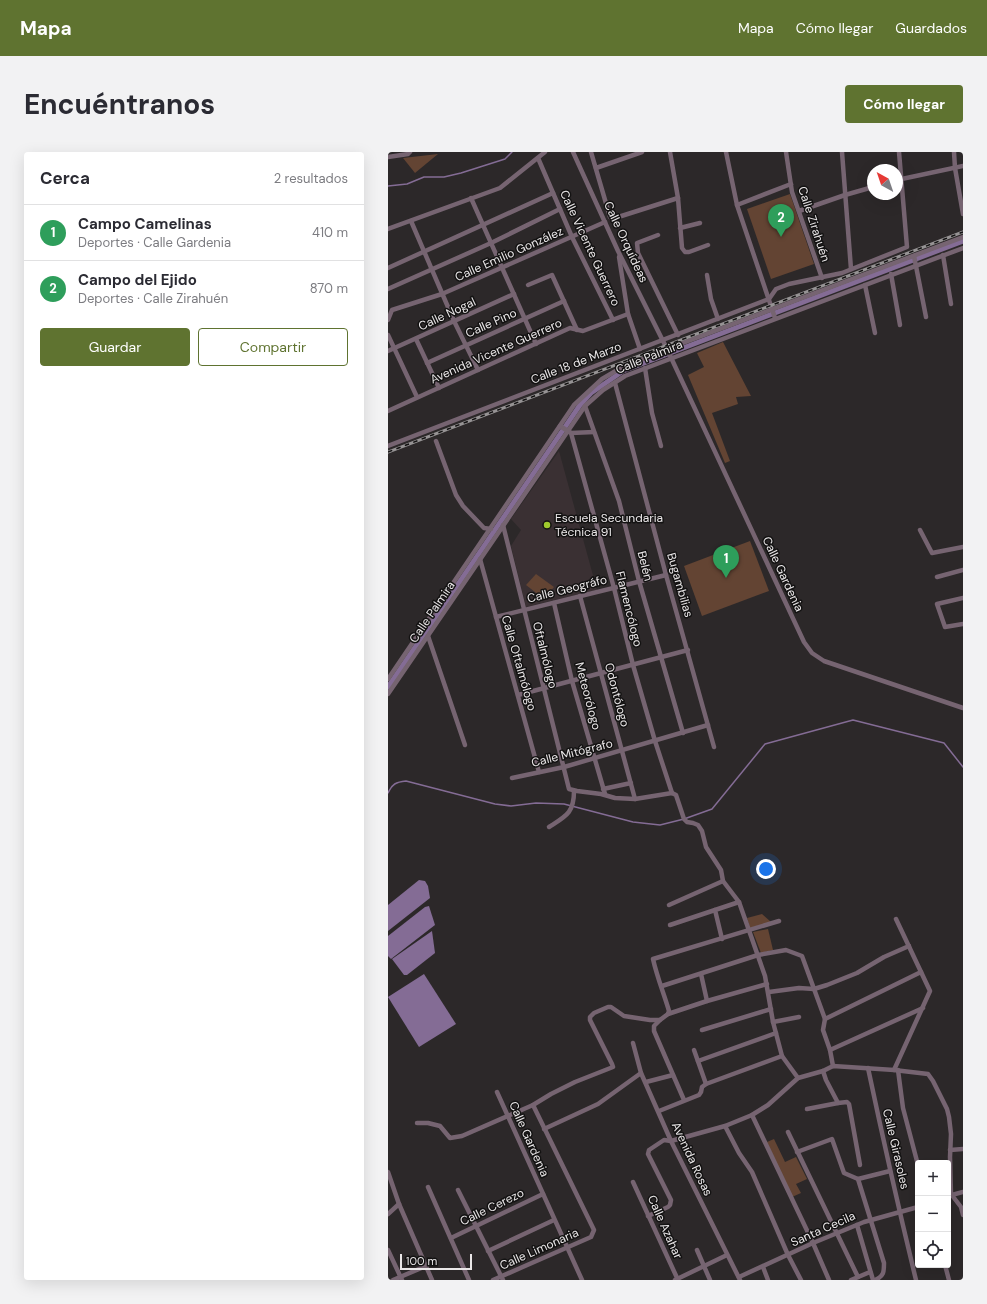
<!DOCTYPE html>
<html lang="es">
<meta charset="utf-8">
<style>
body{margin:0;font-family:"DM Sans",sans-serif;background:#f2f2f3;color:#2b2b33}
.controls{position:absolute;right:12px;bottom:12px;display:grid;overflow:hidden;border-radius:4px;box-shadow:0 4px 16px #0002}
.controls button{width:36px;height:36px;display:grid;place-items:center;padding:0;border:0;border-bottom:1px solid #e1e1e2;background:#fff;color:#2b2b33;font:20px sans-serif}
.compass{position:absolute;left:479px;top:12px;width:36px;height:36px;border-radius:50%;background:#fff;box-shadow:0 4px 16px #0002;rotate:320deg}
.scale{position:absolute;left:12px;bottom:10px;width:72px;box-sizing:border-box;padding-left:4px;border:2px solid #eae7e8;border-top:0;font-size:11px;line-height:14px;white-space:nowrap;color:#eae7e8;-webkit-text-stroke:3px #131212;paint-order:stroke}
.you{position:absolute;left:378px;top:717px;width:14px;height:14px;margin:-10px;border:3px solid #fff;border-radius:50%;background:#1a73e8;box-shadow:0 0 0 6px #1a73e833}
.badge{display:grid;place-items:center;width:26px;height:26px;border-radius:50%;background:#5f7330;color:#fff;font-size:13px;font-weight:700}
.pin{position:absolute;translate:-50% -33px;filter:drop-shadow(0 1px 2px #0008)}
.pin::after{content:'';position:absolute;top:21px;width:14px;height:12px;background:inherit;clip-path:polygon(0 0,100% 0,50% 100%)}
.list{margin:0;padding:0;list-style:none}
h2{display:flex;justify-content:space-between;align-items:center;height:52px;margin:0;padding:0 16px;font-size:17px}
h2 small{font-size:13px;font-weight:400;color:#7c7c81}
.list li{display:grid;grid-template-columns:26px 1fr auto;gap:12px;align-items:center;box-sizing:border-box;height:56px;padding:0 16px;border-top:1px solid #e1e1e2}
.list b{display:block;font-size:15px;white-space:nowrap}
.list p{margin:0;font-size:13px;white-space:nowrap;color:#7c7c81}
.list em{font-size:13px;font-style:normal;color:#7c7c81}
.actions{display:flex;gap:8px;padding:12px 16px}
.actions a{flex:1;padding:9px 0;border:1px solid #5f7330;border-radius:4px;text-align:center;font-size:14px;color:#5f7330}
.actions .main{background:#5f7330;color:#fff}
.icon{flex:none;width:22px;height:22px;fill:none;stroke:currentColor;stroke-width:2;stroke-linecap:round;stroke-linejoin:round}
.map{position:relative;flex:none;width:575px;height:1128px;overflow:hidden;border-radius:4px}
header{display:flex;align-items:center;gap:24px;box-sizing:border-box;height:56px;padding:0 20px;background:#5f7330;color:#fff}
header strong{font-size:19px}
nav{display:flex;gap:22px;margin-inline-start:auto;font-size:14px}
.intro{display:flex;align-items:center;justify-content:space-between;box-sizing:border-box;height:96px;padding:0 24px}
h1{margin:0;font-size:28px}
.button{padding:10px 18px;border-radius:4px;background:#5f7330;color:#fff;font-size:14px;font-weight:700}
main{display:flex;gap:24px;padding:0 24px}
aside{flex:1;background:#fff;border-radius:4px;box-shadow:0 4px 16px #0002}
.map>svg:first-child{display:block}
.built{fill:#3a3033}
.green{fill:#634433}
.water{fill:#846c95}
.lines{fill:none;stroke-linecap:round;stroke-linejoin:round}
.stream{stroke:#846c95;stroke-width:1.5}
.canal{stroke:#846c95;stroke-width:5}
.street{stroke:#766471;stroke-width:4.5}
.rail-casing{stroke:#969394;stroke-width:3}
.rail{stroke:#131212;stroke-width:1.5;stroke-dasharray:4.5;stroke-linecap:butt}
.poi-dot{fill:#9fca2d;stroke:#131212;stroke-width:1.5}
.labels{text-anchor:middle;stroke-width:3;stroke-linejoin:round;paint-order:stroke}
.street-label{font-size:12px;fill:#eae7e8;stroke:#131212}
.poi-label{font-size:12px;fill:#eae7e8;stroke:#131212;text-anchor:start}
</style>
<header>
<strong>Mapa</strong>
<nav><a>Mapa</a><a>Cómo llegar</a><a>Guardados</a></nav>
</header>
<div class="intro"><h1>Encuéntranos</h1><a class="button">Cómo llegar</a></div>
<main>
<aside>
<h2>Cerca<small>2 resultados</small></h2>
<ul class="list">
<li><span class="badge" style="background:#2e9e5b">1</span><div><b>Campo Camelinas</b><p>Deportes · Calle Gardenia</p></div><em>410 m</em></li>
<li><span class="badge" style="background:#2e9e5b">2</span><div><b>Campo del Ejido</b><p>Deportes · Calle Zirahuén</p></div><em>870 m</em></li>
</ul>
<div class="actions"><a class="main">Guardar</a><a>Compartir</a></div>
</aside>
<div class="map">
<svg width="575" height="1128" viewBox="0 0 575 1128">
<rect width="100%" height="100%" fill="#2c2829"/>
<polygon class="built" points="171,299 209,438 138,455 123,394 133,378 123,367"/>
<g class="green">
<polygon points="50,2 27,21 15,6"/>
<polygon points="402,42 426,112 383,127 359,57"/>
<polygon points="335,190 363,244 348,245 350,252 324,261 342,309 337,311 300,223 316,215 309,201"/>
<polygon points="362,389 381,439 314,464 296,414"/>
<polygon points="148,422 166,435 156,447 138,433"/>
<polygon points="374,762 383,770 362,776 359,766"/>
<polygon points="380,777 385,798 373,801 365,780"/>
<polygon points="386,987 397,1010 408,1005 419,1027 408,1032 413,1041 404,1045 379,990"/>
</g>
<g class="water">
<polygon points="31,728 37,729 40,734 42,746 0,779 0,753"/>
<polygon points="41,754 47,773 3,807 0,804 0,784 37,755"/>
<polygon points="44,779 47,801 19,823 16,823 4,807"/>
<polygon points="36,822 68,872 31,895 0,845"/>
</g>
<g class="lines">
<g class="stream">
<polyline points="0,34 19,32 36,25 56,25 73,21 117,7 124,0"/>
<path d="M0 641C4 632 8 630 18 629L107 652 123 654 148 651 176 652 245 670 272 673 296 667 324 657 377 592 465 568 556 591 575 615"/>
</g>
<polyline class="canal" points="0,535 192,253 203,241 235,219 575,89"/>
<g class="street">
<polyline points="185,0 230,99 279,197 416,490 424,501 436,509 575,556"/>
<polyline points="203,0 222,65 224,67 290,46"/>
<polyline points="282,0 290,46 294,96 297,100 301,100 320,93"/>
<polyline points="338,0 349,53 387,166"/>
<polyline points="398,0 404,40 434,126"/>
<polyline points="454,0 463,117"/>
<polyline points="566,0 567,16 575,62"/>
<polyline points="0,5 20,2 22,0"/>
<polyline points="150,6 184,85 225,168"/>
<polyline points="208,16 254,0"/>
<polyline points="509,28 575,14"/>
<polyline points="83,46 148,192"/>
<polyline points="349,53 403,32"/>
<polyline points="411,59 457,43 485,35"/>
<polyline points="23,69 66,169 90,218"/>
<polyline points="292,76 312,71"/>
<polyline points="0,77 112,36 157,0"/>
<polyline points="270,83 249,91 250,101 290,183"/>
<polyline points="555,103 563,152"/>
<polyline points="526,104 538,165"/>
<polyline points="231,105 240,162 252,197"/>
<polyline points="0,116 165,41"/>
<polyline points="503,122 512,173"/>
<polyline points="319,123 323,147 330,167"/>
<polyline points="140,133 164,123 189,178"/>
<polyline points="477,133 487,181"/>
<polyline points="0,137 103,91 172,57"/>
<polyline points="0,168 4,158 54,142 217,70"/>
<polyline points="0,183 29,245"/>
<polyline points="28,187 51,236"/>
<polyline points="0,199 126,142"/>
<polyline points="39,211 176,149"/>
<polyline points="257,216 264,261 273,294"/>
<polyline points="227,231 278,423 326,595"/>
<polyline points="197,254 231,349 251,429 295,581"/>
<polyline points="0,259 182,176 195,179 240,162"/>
<polyline points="172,274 183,281 226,436 245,513 267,589 284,641"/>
<polyline points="183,281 206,280"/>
<polyline points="48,289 68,343 75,354 96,376 103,377"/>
<polyline points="0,294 381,147 388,137 401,132 454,121 519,95 511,0"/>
<polyline points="115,373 181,637 189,639 213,642 227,646 247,647 284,641 288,643 296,667 299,670 305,671 310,673 314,679 318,695 333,718 335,729 351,750 327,758 334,787"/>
<polyline points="532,378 544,401 575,395"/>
<polyline points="92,407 151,620"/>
<polyline points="549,425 575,418"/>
<polyline points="192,444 247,647"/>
<polyline points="575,446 549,452 557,475 575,472"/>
<polyline points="166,451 184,529 217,642"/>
<polyline points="108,465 278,423"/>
<polyline points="40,484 77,593"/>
<polyline points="0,527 186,253 214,227 231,217 279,197 575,85"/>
<polyline points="0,542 197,254 215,238 237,224 575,96"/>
<polyline points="130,543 300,498"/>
<polyline points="124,626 176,615 320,573"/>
<polyline points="215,637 243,631"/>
<path d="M161 675C178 664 186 661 186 639"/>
<polyline points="351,750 377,824 385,870 394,904 410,926"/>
<polyline points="281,753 335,729"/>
<polyline points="282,773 327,758"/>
<polyline points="313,822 319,849"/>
<polyline points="274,834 370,803 398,798 414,804 437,867 533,820"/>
<polyline points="381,840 411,836 426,837 439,833 469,821 496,805 521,794"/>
<path d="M280 862 281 859C276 842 269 825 265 807L391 769"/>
<polyline points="437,867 435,878 442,898 535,856"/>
<polyline points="272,868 266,874 266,879 296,948"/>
<polyline points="385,870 411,865"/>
<polyline points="314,878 383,857"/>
<polyline points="245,891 253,921 283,989 352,1128"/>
<polyline points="442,898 445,914"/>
<polyline points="310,909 388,881"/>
<path d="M480 916C495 987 511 1058 528 1128"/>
<polyline points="506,918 542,839 508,767"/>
<polyline points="510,918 515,956 530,1013"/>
<polyline points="435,919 438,928 449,949 450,951 459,950 461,952 472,1013"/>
<polyline points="258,930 285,923"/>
<polyline points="318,932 394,904"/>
<polyline points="109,940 194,1128"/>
<polyline points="419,957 450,951"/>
<polyline points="271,959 311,943 313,940 314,935 318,932 306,898"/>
<polyline points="364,963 425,1091 441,1128"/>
<polyline points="29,971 40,971 52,974 62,986 74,984 145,953 163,942 187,930 225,915 224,912 202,868 202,865 206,861 220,855 223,855 236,864 262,868 272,868 280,862 319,849 379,832"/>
<polyline points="337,974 351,1001 364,1020 400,1103 413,1128"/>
<polyline points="156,977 210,952 253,921"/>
<polyline points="400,980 470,1125"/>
<polyline points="562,998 575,997"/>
<path d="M409 1000 444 987 456 1021 470 1027 496 1111C496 1120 496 1124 487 1128"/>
<polyline points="0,1020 11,1052 44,1128"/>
<polyline points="470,1027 502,1019"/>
<polyline points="245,1030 290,1128"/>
<polyline points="40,1035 81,1128"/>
<polyline points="70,1038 115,1128"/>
<polyline points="560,1044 575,1040"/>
<polyline points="0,1062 11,1052"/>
<polyline points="260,1064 280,1055 282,1053 283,1048 260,1002 261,998 276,988 283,989 337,974 364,963 380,953 410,926 435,919 445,914 506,918 540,922 545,929 559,957 561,965 563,982 562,1005 563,1042 573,1055 575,1063"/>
<polyline points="469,1073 485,1128"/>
<polyline points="63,1086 155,1042"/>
<polyline points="0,1098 14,1128"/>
<polyline points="309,1098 322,1128"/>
<polyline points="100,1099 166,1068"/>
<polyline points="557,1113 561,1128"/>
<polyline points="375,1115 380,1128"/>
<polyline points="351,1125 425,1091 476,1070 530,1055"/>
<polyline points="5,1128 38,1114"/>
<polyline points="105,1128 203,1085 206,1078 145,953"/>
<polyline points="287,1128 339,1103"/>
<polyline points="463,1128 482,1120"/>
</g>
<defs>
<polyline id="rail" points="0,300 575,80"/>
</defs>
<use href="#rail" class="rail-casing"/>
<use href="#rail" class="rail"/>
</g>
<circle class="poi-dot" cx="159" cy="373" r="4"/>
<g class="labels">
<g class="street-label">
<text transform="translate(426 72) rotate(72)" y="4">Calle Zirahuén</text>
<text transform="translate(238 90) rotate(65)" y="4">Calle Orquídeas</text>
<text transform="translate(202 96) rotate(65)" y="4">Calle Vicente Guerrero</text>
<text transform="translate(121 102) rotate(-24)" y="4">Calle Emilio González</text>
<text transform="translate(59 162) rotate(-25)" y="4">Calle Nogal</text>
<text transform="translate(103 171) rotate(-24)" y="4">Calle Pino</text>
<text transform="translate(108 199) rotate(-24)" y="4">Avenida Vicente Guerrero</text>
<text transform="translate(261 205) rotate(-22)" y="4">Calle Palmira</text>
<text transform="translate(188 211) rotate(-21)" y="4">Calle 18 de Marzo</text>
<text transform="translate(257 414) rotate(76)" y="4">Belén</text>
<text transform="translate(395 422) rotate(65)" y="4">Calle Gardenia</text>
<text transform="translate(292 433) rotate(74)" y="4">Bugambilias</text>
<text transform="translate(179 437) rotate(-14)" y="4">Calle Geográfo</text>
<text transform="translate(241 457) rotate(76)" y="4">Flamencólogo</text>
<text transform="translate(44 460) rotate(-56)" y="4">Calle Palmira</text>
<text transform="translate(157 503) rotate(76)" y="4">Oftalmólogo</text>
<text transform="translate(131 511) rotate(74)" y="4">Calle Oftalmólogo</text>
<text transform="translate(229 543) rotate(75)" y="4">Odontólogo</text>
<text transform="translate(200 544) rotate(75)" y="4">Meteorólogo</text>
<text transform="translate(184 601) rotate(-14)" y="4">Calle Mitógrafo</text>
<text transform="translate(141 987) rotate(66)" y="4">Calle Gardenia</text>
<text transform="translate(508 997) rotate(77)" y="4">Calle Girasoles</text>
<text transform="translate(304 1007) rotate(65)" y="4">Avenida Rosas</text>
<text transform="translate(104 1055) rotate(-26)" y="4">Calle Cerezo</text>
<text transform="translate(277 1075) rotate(66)" y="4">Calle Azahar</text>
<text transform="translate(435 1077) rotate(-24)" y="4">Santa Cecila</text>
<text transform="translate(151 1097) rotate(-24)" y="4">Calle Limonaria</text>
</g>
<g class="poi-label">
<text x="167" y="370">Escuela Secundaria<tspan x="167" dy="14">Técnica 91</tspan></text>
</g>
</g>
</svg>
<div class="controls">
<button>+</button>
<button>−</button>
<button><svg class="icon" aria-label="locate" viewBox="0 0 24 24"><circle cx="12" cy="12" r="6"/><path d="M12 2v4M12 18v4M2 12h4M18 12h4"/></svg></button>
</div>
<svg class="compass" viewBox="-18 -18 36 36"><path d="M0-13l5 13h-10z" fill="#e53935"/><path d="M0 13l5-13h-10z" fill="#7c7c81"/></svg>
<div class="scale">100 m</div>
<div class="you"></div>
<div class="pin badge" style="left:338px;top:426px;background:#2e9e5b">1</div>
<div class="pin badge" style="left:393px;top:85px;background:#2e9e5b">2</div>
</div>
</main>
